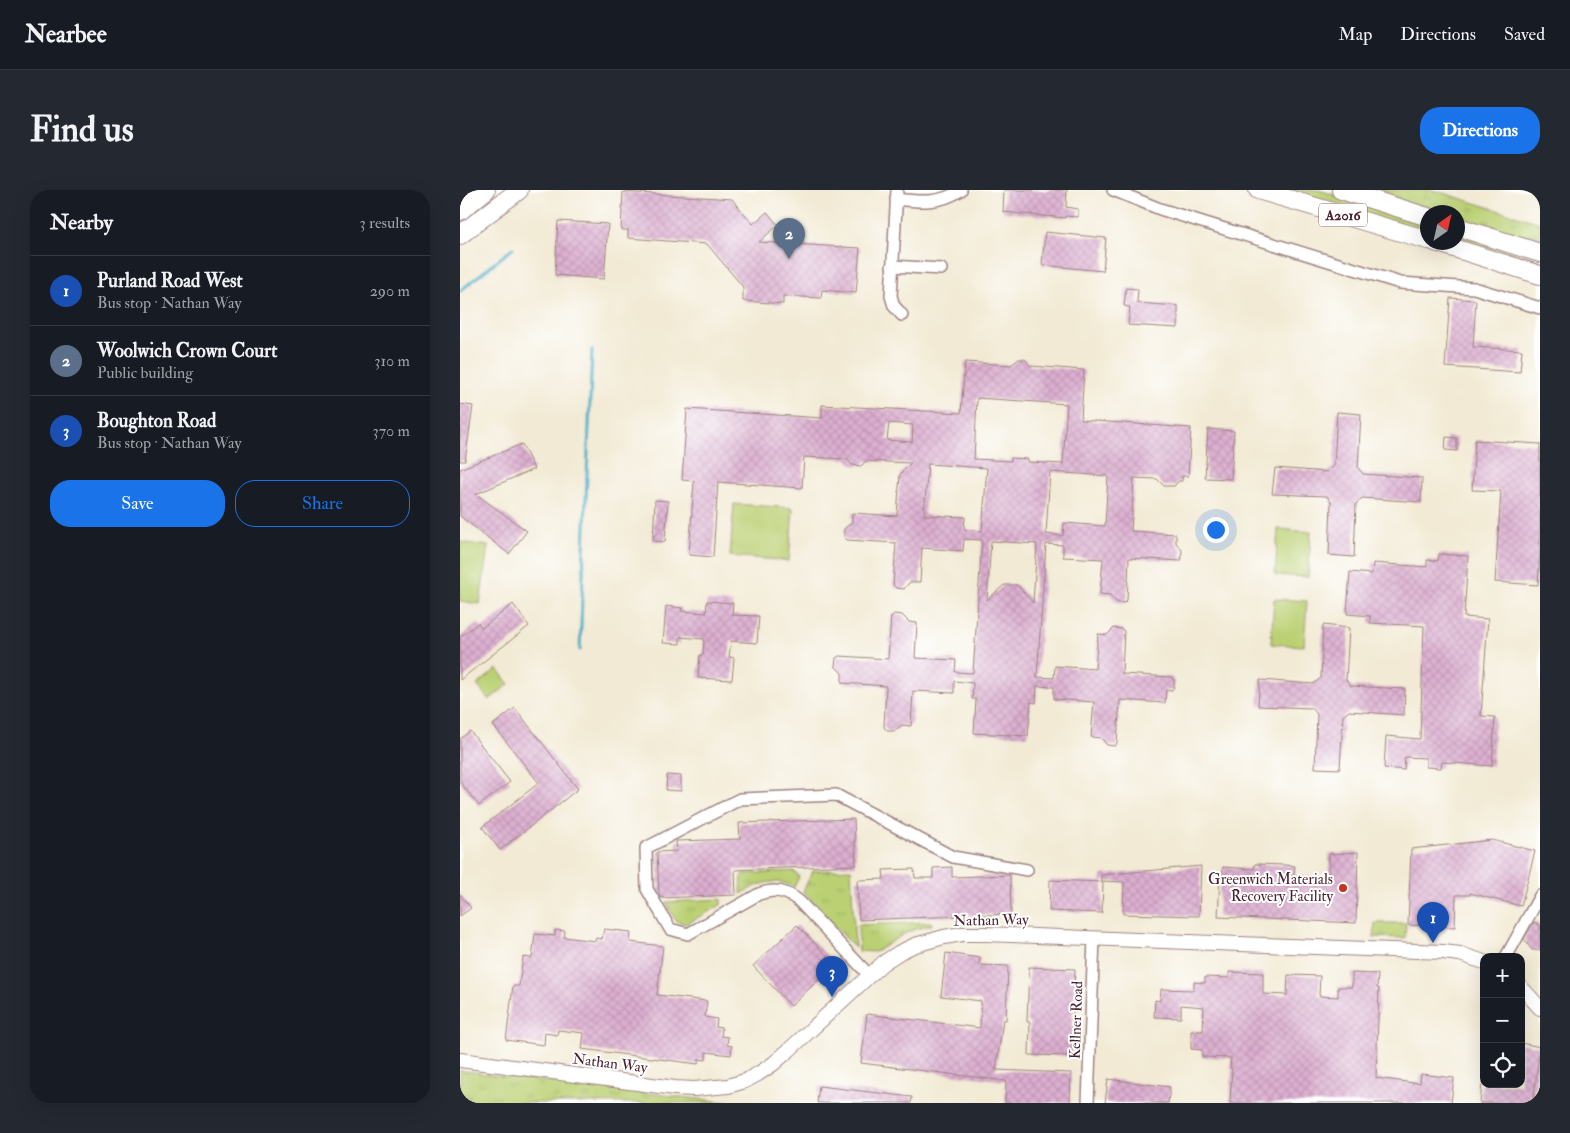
<!DOCTYPE html>
<meta charset="utf-8">
<style>
body{margin:0;font-family:"IM FELL Double Pica",serif;background:#242831;color:#f1f3f6}
.controls{position:absolute;right:15px;bottom:15px;display:grid;overflow:hidden;border-radius:10px;box-shadow:0 5px 20px #0002}
.controls button{width:45px;height:45px;display:grid;place-items:center;padding:0;border:0;border-bottom:1px solid #363941;background:#171b24;color:#f1f3f6;font:25px sans-serif}
.compass{position:absolute;left:960px;top:15px;width:45px;height:45px;border-radius:50%;background:#171b24;box-shadow:0 5px 20px #0002;rotate:34deg}
.you{position:absolute;left:755px;top:339px;width:18px;height:18px;margin:-12px;border:4px solid #fff;border-radius:50%;background:#1a73e8;box-shadow:0 0 0 8px #1a73e833}
.badge{display:grid;place-items:center;width:32px;height:32px;border-radius:50%;background:#1a73e8;color:#fff;font-size:16px;font-weight:700}
.pin{position:absolute;translate:-50% -41px;filter:drop-shadow(0 1px 2px #0008)}
.pin::after{content:'';position:absolute;top:26px;width:18px;height:15px;background:inherit;clip-path:polygon(0 0,100% 0,50% 100%)}
.list{margin:0;padding:0;list-style:none}
h2{display:flex;justify-content:space-between;align-items:center;height:65px;margin:0;padding:0 20px;font-size:21px}
h2 small{font-size:16px;font-weight:400;color:#9ea1a6}
.list li{display:grid;grid-template-columns:32px 1fr auto;gap:15px;align-items:center;box-sizing:border-box;height:70px;padding:0 20px;border-top:1px solid #363941}
.list b{display:block;font-size:19px;white-space:nowrap}
.list p{margin:0;font-size:16px;white-space:nowrap;color:#9ea1a6}
.list em{font-size:16px;font-style:normal;color:#9ea1a6}
.actions{display:flex;gap:10px;padding:15px 20px}
.actions a{flex:1;padding:11px 0;border:1px solid #1a73e8;border-radius:20px;text-align:center;font-size:18px;color:#1a73e8}
.actions .main{background:#1a73e8;color:#fff}
.icon{flex:none;width:28px;height:28px;fill:none;stroke:currentColor;stroke-width:2;stroke-linecap:round;stroke-linejoin:round}
.map{position:relative;flex:none;width:1080px;height:913px;overflow:hidden;border-radius:20px}
header{display:flex;align-items:center;gap:30px;box-sizing:border-box;height:70px;padding:0 25px;background:#171b24;border-bottom:1px solid #363941}
header strong{font-size:24px}
nav{display:flex;gap:28px;margin-inline-start:auto;font-size:18px}
.intro{display:flex;align-items:center;justify-content:space-between;box-sizing:border-box;height:120px;padding:0 30px}
h1{margin:0;font-size:35px}
.button{padding:12px 22px;border-radius:20px;background:#1a73e8;color:#fff;font-size:18px;font-weight:700}
main{display:flex;gap:30px;padding:0 30px}
aside{flex:1;background:#171b24;border-radius:20px;box-shadow:0 5px 20px #0002}
.map>svg:first-child{display:block}
.grass{fill:url(#grass-tufts);stroke:#82784f}
.pitch{fill:#bbd073;stroke:#82784f}
.lines{fill:none;stroke-linecap:round;stroke-linejoin:round}
.stream{stroke:#47acc6;stroke-width:3}
.building{fill:url(#building-cross-hatch);fill-rule:evenodd}
.minor-casing{stroke:#9e8480;stroke-width:14}
.tertiary-casing{stroke:#9e8480;stroke-width:16}
.primary-casing{stroke:#9e8480;stroke-width:20}
.minor{stroke:#fff;stroke-width:11}
.tertiary{stroke:#fff;stroke-width:14}
.primary{stroke:#fff;stroke-width:18}
.poi-dot{fill:#c8321e;stroke:#fff;stroke-width:2}
.labels{text-anchor:middle;stroke-width:4;stroke-linejoin:round;paint-order:stroke}
.shield{fill:#fff;stroke:#80626b;stroke-width:1}
.shield-label{font-size:14px;font-weight:bold;fill:#4a1f2b}
.poi-label{font-size:15px;fill:#4a1f2b;stroke:#fff;text-anchor:end}
.street-label{font-size:15px;fill:#4a1f2b;stroke:#fff}
</style>
<header>
<strong>Nearbee</strong>
<nav><a>Map</a><a>Directions</a><a>Saved</a></nav>
</header>
<div class="intro"><h1>Find us</h1><a class="button">Directions</a></div>
<main>
<aside>
<h2>Nearby<small>3 results</small></h2>
<ul class="list">
<li><span class="badge" style="background:#1a4fb4">1</span><div><b>Purland Road West</b><p>Bus stop · Nathan Way</p></div><em>290 m</em></li>
<li><span class="badge" style="background:#5c6f8a">2</span><div><b>Woolwich Crown Court</b><p>Public building</p></div><em>310 m</em></li>
<li><span class="badge" style="background:#1a4fb4">3</span><div><b>Boughton Road</b><p>Bus stop · Nathan Way</p></div><em>370 m</em></li>
</ul>
<div class="actions"><a class="main">Save</a><a>Share</a></div>
</aside>
<div class="map">
<svg width="1080" height="913" viewBox="0 0 1080 913">
<defs>
<pattern id="grass-tufts" width="24" height="20" patternUnits="userSpaceOnUse" patternTransform="scale(1.25)"><rect width="24" height="20" fill="#bbd073"/><path d="M3 7l-1-3M5 7V3M7 7l1-3M15 17l-1-3M17 17v-4M19 17l1-3" fill="none" stroke="#a2b264"/></pattern>
<pattern id="building-cross-hatch" width="8" height="8" patternUnits="userSpaceOnUse" patternTransform="scale(1.25)"><rect width="8" height="8" fill="#dcafd0"/><path d="M0 0l8 8M0 8l8-8" fill="none" stroke="#be96b3"/></pattern>
</defs>
<rect width="100%" height="100%" fill="#fff"/>
<filter id="ink" filterUnits="userSpaceOnUse"><feTurbulence type="fractalNoise" baseFrequency=".02" numOctaves="2"/><feDisplacementMap in="SourceGraphic" scale="10" xChannelSelector="R" yChannelSelector="G"/><feConvolveMatrix kernelMatrix="1 2 1 2 8 2 1 2 1" color-interpolation-filters="sRGB"/></filter>
<filter id="wash" filterUnits="userSpaceOnUse"><feTurbulence type="fractalNoise" baseFrequency=".0096" numOctaves="4" result="noise"/><feDisplacementMap in="SourceGraphic" scale="20" xChannelSelector="R" yChannelSelector="G"/><feGaussianBlur stdDeviation="1.12" result="paint"/><feColorMatrix in="noise" values="0 0 0 0 0 0 0 0 0 0 0 0 0 0 0 0 0 1.4 0 .05"/><feComposite in="paint" operator="in"/></filter>
<g filter="url(#wash)">
<rect width="100%" height="100%" fill="#f2ead4"/>
<g class="grass">
<polygon points="819,0 859,0 967,35 967,44"/>
<polygon points="906,0 973,0 1080,33 1080,55 998,30 998,22 975,22"/>
<polygon points="998,44 1080,71 1080,77 998,52"/>
<polygon points="391,679 395,758 343,701 353,681"/>
<path d="M334 681 339 687 334 697C315 687 299 693 281 704L282 684Z"/>
<polygon points="261,709 261,715 226,734 216,731 206,712"/>
<polygon points="471,732 472,735 455,739 444,744 415,762 399,761 398,735"/>
<polygon points="915,733 946,733 945,748 914,747"/>
<polygon points="0,880 33,885 273,913 0,913"/>
</g>
<g class="pitch">
<polygon points="274,314 333,318 329,371 270,366"/>
<polygon points="818,339 851,342 848,387 815,385"/>
<polygon points="0,352 28,356 20,414 0,411"/>
<polygon points="814,409 847,411 844,456 811,454"/>
<polygon points="37,479 49,494 29,510 17,495"/>
</g>
<g class="lines">
<g class="stream">
<polyline points="0,101 53,58"/>
<polyline points="120,460 132,160"/>
</g>
</g>
<g id="blocks">
<g class="building">
<polygon points="544,0 607,0 606,17 618,19 618,27 605,26 605,28 543,22"/>
<polygon points="163,2 272,9 293,34 307,22 318,35 299,52 400,58 396,103 362,100 361,108 323,106 323,114 283,111 283,97 247,54 168,48 168,40 161,40"/>
<polygon points="98,31 148,34 144,89 95,85"/>
<polygon points="585,42 646,48 643,81 582,75"/>
<polygon points="666,98 678,99 677,113 718,116 718,138 668,135 670,117 664,116"/>
<polygon points="990,108 1016,110 1013,157 1062,160 1060,182 985,177"/>
<path d="M559 169H565L571 176 624 180 621 230 731 238 728 286H722V291H719L714 296H704L697 289 674 288 671 341 716 344V353L722 360 721 371 669 368 667 410 664 413 656 412 650 405 640 404 643 369 603 367V355L586 354 577 487 594 488 595 476 635 479 638 444 647 445 654 438 662 439 664 441 662 484 711 487 714 490V497L711 501 706 500 705 513 660 510 657 553 655 556 647 555 641 548 631 547 634 512 594 509V497L577 496 576 513 571 512 568 546 514 543 516 509H512L513 493 494 491V503L453 501 451 536 442 535 434 541H427L424 537 426 496 382 493V483L375 476 376 468 379 466 428 469 431 427 434 424 442 425 449 432 457 433 455 468 496 470 495 482 513 483 522 350 504 349 503 361 462 358 460 392H450L444 399 436 398 433 395 436 353 387 350 384 347V339L392 332V323L437 326 440 284 451 273 406 271 401 276 392 275 387 269 344 267 342 298 258 292 253 367 229 365 234 291 222 290 227 219 362 228V215L501 223 505 172 551 175ZM517 208 607 214 603 274 568 272V269L551 268V271L514 269ZM429 233 453 235 452 252 427 250ZM468 274 527 278 522 341 504 339 505 327 464 325ZM590 282 648 286 645 336 604 333 603 346 586 344ZM531 351 577 354 573 413 557 395H544L527 410Z"/>
<polygon points="0,214 13,216 5,271 0,271"/>
<polygon points="877,222 901,224 898,278 903,284 962,288 961,312 902,308 896,314 894,367 869,365 871,312 867,306 812,304 815,278 868,282 874,276"/>
<polygon points="748,239 774,241 771,289 745,288"/>
<polygon points="986,247 997,248 997,261 985,260"/>
<polygon points="1015,250 1080,254 1080,362 1078,395 1035,392 1041,301 1012,300"/>
<polygon points="62,254 74,279 16,304 67,341 49,364 0,326 0,279"/>
<polygon points="195,310 208,311 205,352 193,351"/>
<polygon points="979,364 1008,366 1004,427 1028,429 1021,526 1035,527 1032,576 982,572 981,578 966,577 966,568 945,567 944,580 924,578 926,546 960,549 964,436 910,433 910,426 887,424 890,382 912,384 913,373 967,377 967,370 978,371"/>
<polygon points="247,411 273,413 272,425 299,426 297,453 271,451 269,467 274,468 272,490 238,488 240,465 243,465 244,449 220,447 220,454 203,453 206,416 222,418 221,421 246,423"/>
<polygon points="53,414 69,436 0,490 0,447 18,433 22,438"/>
<polygon points="863,435 889,438 886,490 891,496 945,499 944,525 889,521 883,526 880,579 855,578 857,524 852,518 798,516 800,490 853,494 861,488"/>
<polygon points="55,518 118,599 40,660 22,637 79,593 33,535"/>
<polygon points="10,541 50,592 19,616 0,592 0,549"/>
<polygon points="207,585 221,586 221,601 206,600"/>
<polygon points="394,629 396,675 275,680 276,705 201,708 199,704 197,662 217,661 216,651 280,649 279,633"/>
<polygon points="1032,650 1075,661 1061,716 1010,703 1010,705 996,705 995,737 948,735 951,659"/>
<polygon points="898,662 896,733 758,727 760,687 762,687 763,677 794,679 795,674 825,675 835,676 834,686 869,687 869,664"/>
<polygon points="741,676 739,726 663,724 664,692 641,691 641,685"/>
<polygon points="492,677 492,687 550,685 551,724 399,730 397,690 424,689 423,680 454,679 455,688 473,688 473,678"/>
<polygon points="590,690 643,692 642,723 589,721"/>
<polygon points="0,704 11,718 0,726"/>
<polygon points="1074,732 1080,735 1080,760 1072,760 1064,749"/>
<polygon points="337,735 375,774 331,816 293,776"/>
<polygon points="144,739 171,742 170,752 203,756 197,805 247,811 245,827 257,829 256,837 262,838 261,846 268,847 267,855 272,856 271,865 246,862 246,870 239,869 238,874 122,859 124,843 98,840 97,845 85,843 84,855 46,850 53,796 59,796 63,767 72,768 75,744 95,746 95,740 105,741 104,747 135,751 136,748 142,749"/>
<polygon points="486,763 520,768 519,775 548,776 546,830 543,830 536,880 611,883 610,913 545,913 546,891 401,873 407,824 520,838 521,811 481,806"/>
<polygon points="569,777 615,779 611,866 569,865 570,832 567,832"/>
<polygon points="769,782 803,783 803,804 827,805 828,785 860,786 859,806 878,807 878,797 892,797 892,783 918,784 917,798 919,798 916,888 954,893 954,892 960,893 961,884 994,888 991,913 770,913 772,878 770,878 771,868 742,867 742,860 731,859 731,841 743,841 744,817 721,815 721,828 694,827 695,810 700,811 701,799 734,800 734,792 745,793 745,787 769,788"/>
<polygon points="1061,853 1080,857 1073,913 1020,913 1022,894 1061,894"/>
<polygon points="648,889 710,897 708,913 645,913"/>
<polygon points="359,896 452,907 451,913 357,913"/>
</g>
</g>
</g>
<g filter="url(#ink)">
<use href="#blocks" fill-opacity="0" stroke="#9e8480" stroke-width="1"/>
<g class="lines">
<defs>
<g id="minor">
<polyline points="437,0 431,106 434,116 442,125"/>
<polyline points="653,0 700,19 940,93 1014,98 1080,118"/>
<path d="M436 9C460 12 480 14 501 0"/>
<polyline points="432,76 481,79"/>
<polyline points="1046,767 1080,706"/>
<path d="M409 785 339 711C326 701 315 698 299 704L228 744 210 739 187 699 186 658 280 609 376 605 493 667 567 680"/>
<polyline points="628,913 634,748"/>
</g>
<g id="tertiary">
<polyline points="1061,797 1080,818"/>
<polyline points="0,870 215,898 234,899 268,896 285,891 298,884 313,874 329,860 423,773 440,762 455,755 484,747 502,744 525,744 983,762 1000,764 1024,772"/>
</g>
<g id="primary">
<polyline points="798,0 968,50"/>
<polyline points="881,0 968,27"/>
<polyline points="0,21 26,0"/>
<polyline points="998,37 1080,63"/>
<polyline points="0,45 59,0"/>
<polyline points="975,52 1080,85"/>
</g>
</defs>
<use href="#minor" class="minor-casing"/>
<use href="#tertiary" class="tertiary-casing"/>
<use href="#primary" class="primary-casing"/>
<use href="#minor" class="minor"/>
<use href="#tertiary" class="tertiary"/>
<use href="#primary" class="primary"/>
</g>
</g>
<circle class="poi-dot" cx="883" cy="698" r="5"/>
<g class="labels">
<rect class="shield" x="859" y="13.5" width="48" height="23" rx="4"/>
<g class="shield-label">
<text x="883" y="30">A2016</text>
</g>
<g class="poi-label">
<text x="873" y="694">Greenwich Materials<tspan x="873" dy="17">Recovery Facility</tspan></text>
</g>
<g class="street-label">
<text transform="translate(531 730) rotate(-1)" y="5">Nathan Way</text>
<text transform="translate(616 830) rotate(-88)" y="5">Kellner Road</text>
<text transform="translate(150 873) rotate(7)" y="5">Nathan Way</text>
</g>
</g>
</svg>
<div class="controls">
<button>+</button>
<button>−</button>
<button><svg class="icon" aria-label="locate" viewBox="0 0 24 24"><circle cx="12" cy="12" r="6"/><path d="M12 2v4M12 18v4M2 12h4M18 12h4"/></svg></button>
</div>
<svg class="compass" viewBox="-18 -18 36 36"><path d="M0-13l5 13h-10z" fill="#e53935"/><path d="M0 13l5-13h-10z" fill="#9ea1a6"/></svg>
<div class="you"></div>
<div class="pin badge" style="left:973px;top:753px;background:#1a4fb4">1</div>
<div class="pin badge" style="left:329px;top:69px;background:#5c6f8a">2</div>
<div class="pin badge" style="left:372px;top:807px;background:#1a4fb4">3</div>
</div>
</main>
